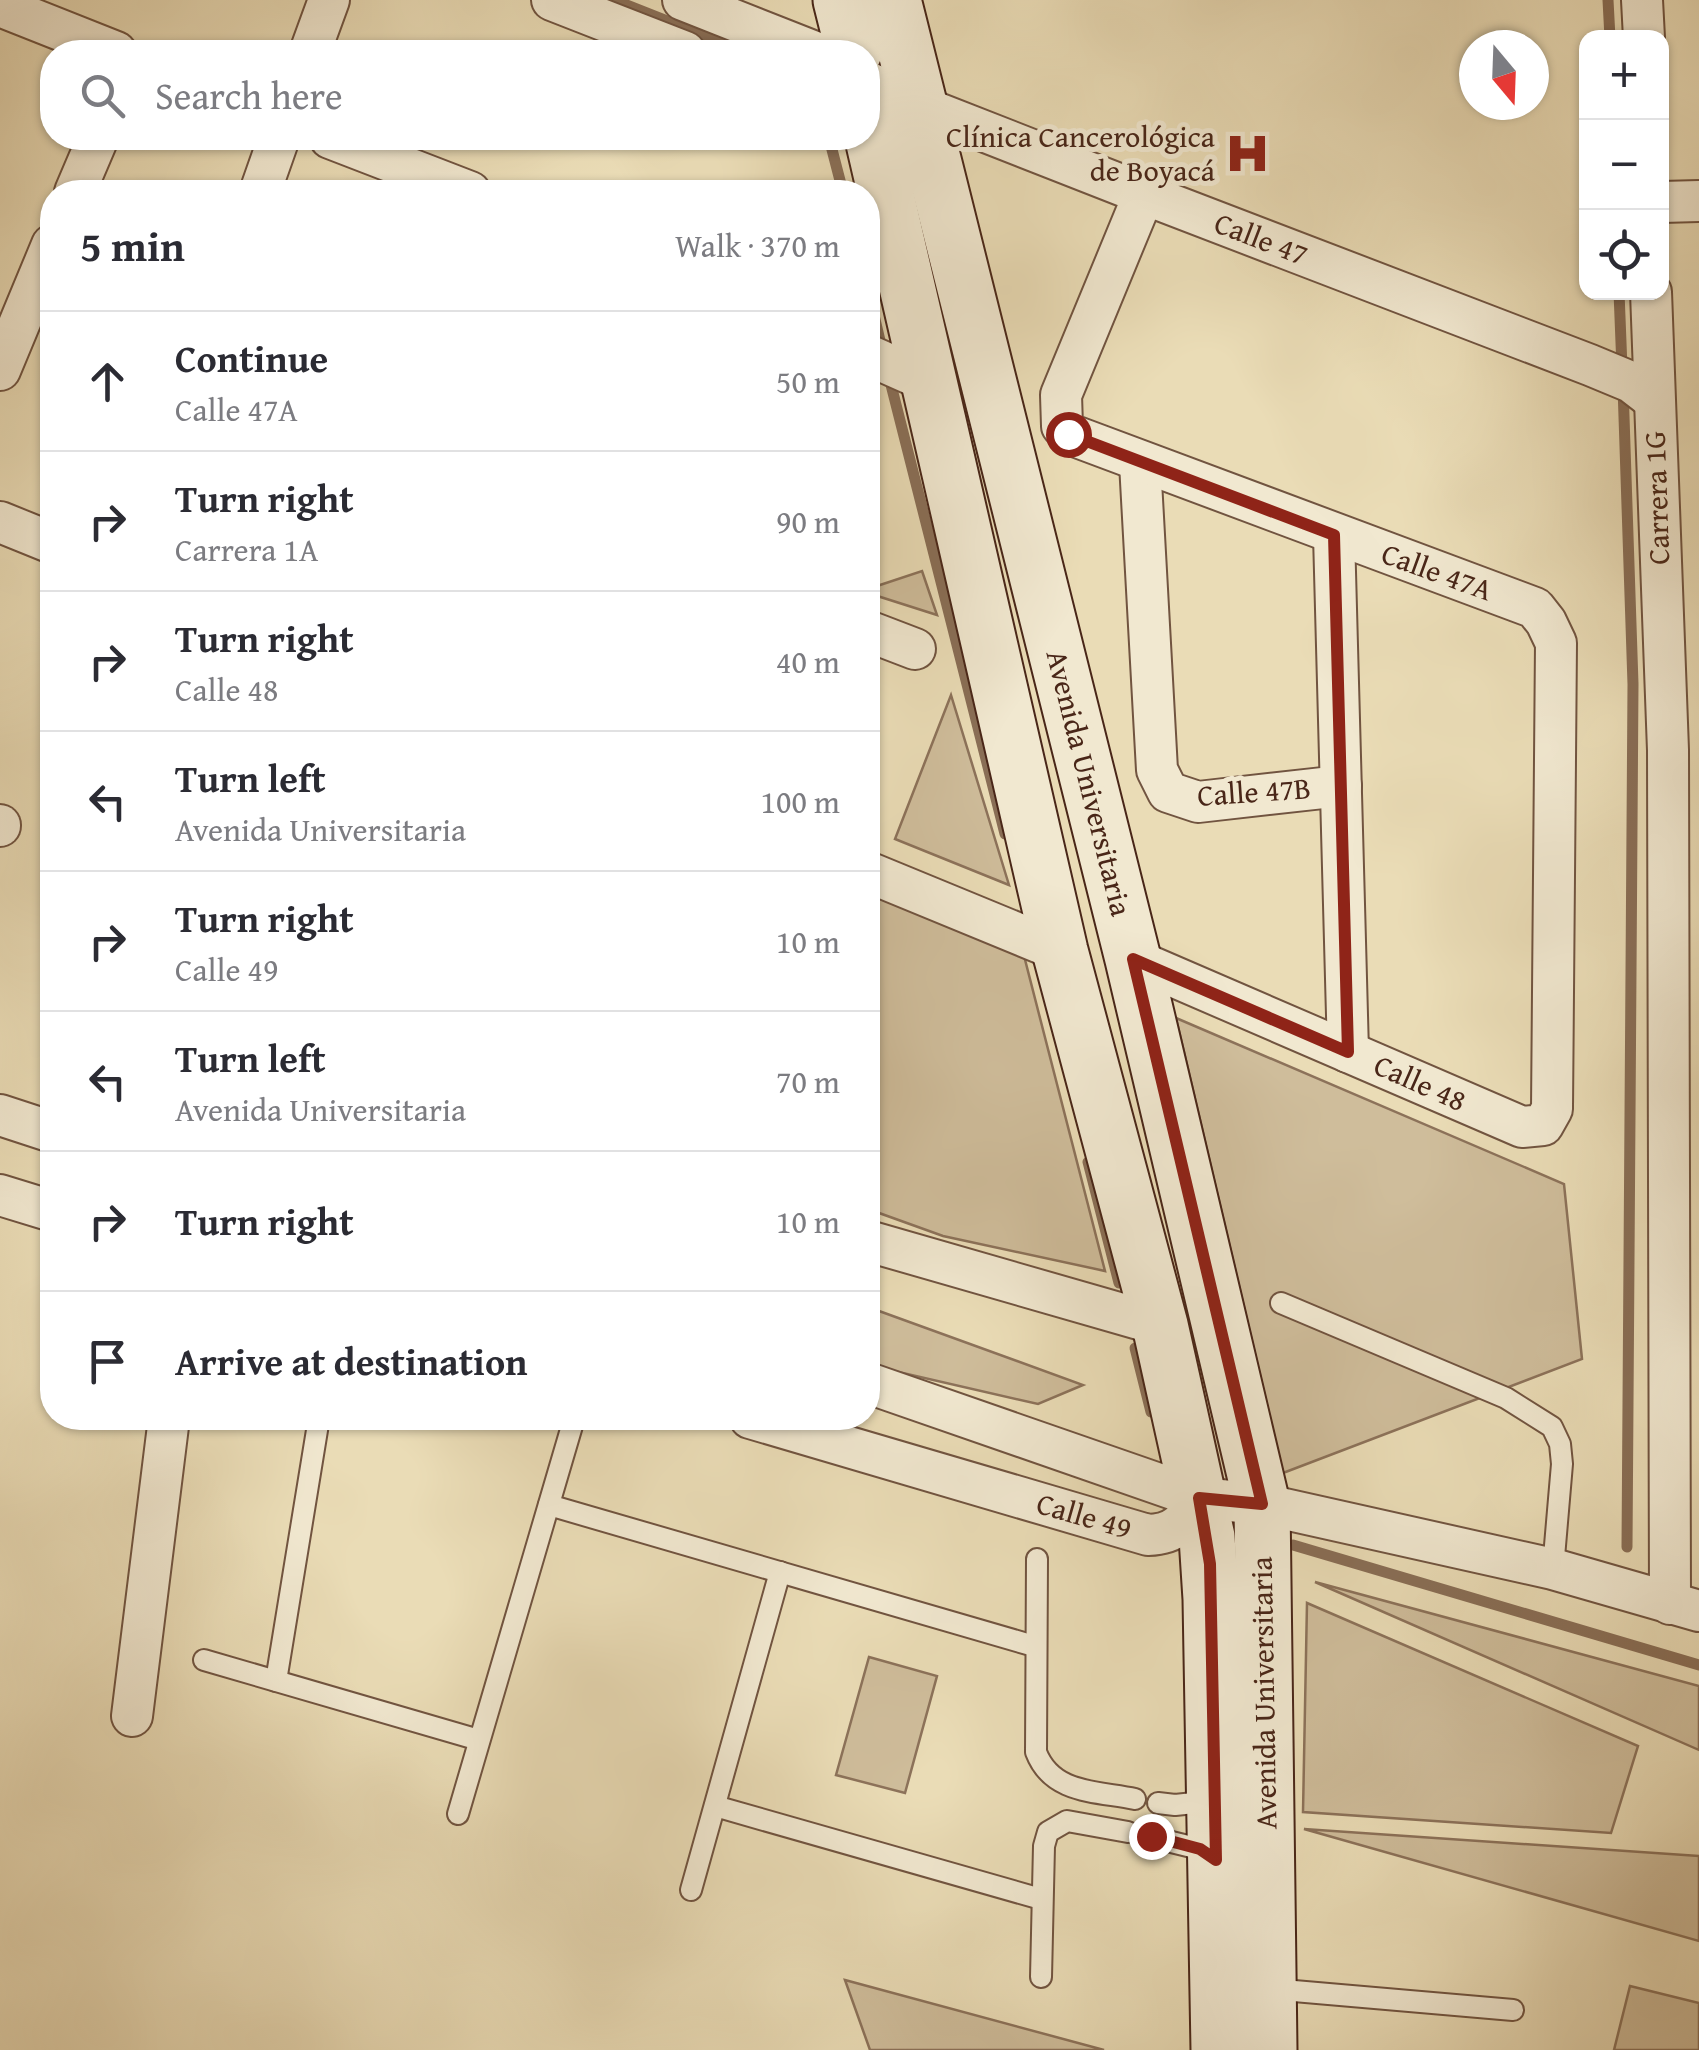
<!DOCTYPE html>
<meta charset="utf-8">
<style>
body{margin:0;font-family:"Gentium Book Plus",serif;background:#f7f7f7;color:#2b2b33}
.controls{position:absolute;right:30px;top:30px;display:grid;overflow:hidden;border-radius:20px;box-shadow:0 2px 8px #0004}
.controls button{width:90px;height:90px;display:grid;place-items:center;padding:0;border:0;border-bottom:2px solid #e1e1e2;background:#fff;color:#2b2b33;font:50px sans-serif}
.compass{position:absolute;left:1459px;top:30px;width:90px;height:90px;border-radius:50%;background:#fff;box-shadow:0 2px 8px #0004;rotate:161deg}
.stop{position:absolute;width:30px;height:30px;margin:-22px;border:8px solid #8f2418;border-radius:50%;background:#fff}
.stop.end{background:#8f2418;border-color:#fff;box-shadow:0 2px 10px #0008}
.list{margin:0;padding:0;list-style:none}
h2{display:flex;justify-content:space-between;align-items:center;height:130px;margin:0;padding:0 40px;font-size:42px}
h2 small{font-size:32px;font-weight:400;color:#7c7c81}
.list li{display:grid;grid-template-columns:65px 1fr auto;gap:30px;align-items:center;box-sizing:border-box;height:140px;padding:0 40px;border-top:2px solid #e1e1e2}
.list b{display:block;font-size:38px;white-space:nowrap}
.list p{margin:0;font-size:32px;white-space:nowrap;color:#7c7c81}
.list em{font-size:32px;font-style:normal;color:#7c7c81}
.icon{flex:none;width:55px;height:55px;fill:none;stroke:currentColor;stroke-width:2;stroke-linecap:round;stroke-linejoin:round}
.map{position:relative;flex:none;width:1699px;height:2050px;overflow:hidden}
.search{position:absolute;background:#fff;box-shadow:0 2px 8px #0004;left:40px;top:40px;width:840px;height:110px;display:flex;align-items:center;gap:25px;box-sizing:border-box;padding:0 35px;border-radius:40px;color:#7c7c81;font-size:38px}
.panel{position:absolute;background:#fff;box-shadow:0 2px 8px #0004;left:40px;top:180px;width:840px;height:1250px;border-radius:40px}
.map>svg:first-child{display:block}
.green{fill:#cfbd9b;stroke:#8c725a;stroke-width:2.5}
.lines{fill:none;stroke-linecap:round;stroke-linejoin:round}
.stream{stroke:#896e56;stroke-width:11}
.lane-casing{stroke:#715440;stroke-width:24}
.street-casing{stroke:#715440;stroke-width:44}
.secondary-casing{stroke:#492618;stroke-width:59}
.lane{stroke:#f1e8d0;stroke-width:20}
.street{stroke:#f1e8d0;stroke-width:40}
.secondary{stroke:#f1e8d0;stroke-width:55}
.route{stroke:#8f2418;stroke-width:12}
.labels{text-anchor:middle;stroke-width:10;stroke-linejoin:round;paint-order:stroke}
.poi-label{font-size:30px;fill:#492618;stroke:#f1e8d0;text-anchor:end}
.street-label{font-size:30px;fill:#492618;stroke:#f1e8d0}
</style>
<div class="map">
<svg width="1699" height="2050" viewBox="0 0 1699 2050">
<rect width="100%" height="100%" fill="#eadcb6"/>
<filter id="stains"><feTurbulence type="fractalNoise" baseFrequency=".002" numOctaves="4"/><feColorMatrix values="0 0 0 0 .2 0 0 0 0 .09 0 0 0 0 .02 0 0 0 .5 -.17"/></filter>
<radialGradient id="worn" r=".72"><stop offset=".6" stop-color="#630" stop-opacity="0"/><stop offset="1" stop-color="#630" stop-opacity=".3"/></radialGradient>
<g class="green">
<polygon points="922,571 937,615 868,593 868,589"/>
<polygon points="951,695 1009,885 895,839"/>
<polygon points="868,886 1022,948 1105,1271 943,1236 868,1209"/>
<polygon points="1176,1018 1564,1184 1582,1359 1283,1473"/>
<polygon points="868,1307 1083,1385 1038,1404 868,1365"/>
<polygon points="1315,1582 1699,1686 1699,1750"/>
<polygon points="1307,1603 1638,1746 1611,1833 1303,1812"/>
<polygon points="869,1657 937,1676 905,1793 836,1775"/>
<polygon points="1304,1829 1699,1856 1699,1941"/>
<polygon points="845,1980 1104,2050 870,2050"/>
<polygon points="1630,1986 1699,2003 1699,2050 1614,2050"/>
</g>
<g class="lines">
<g class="stream">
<polyline points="614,0 746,52"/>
<polyline points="1608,0 1610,38"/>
<polyline points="829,138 843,192"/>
<polyline points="868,290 882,349"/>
<polyline points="1619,292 1622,368"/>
<polyline points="889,377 1005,834"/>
<polyline points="1623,387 1633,684 1627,1547"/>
<polyline points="1088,1162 1119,1283"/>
<polyline points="1135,1348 1151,1412"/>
<polyline points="1293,1545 1699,1665"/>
</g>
<defs>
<g id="lane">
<polyline points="1281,1303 1506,1398 1552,1427 1560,1444 1562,1464 1553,1569"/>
<polyline points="549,1505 1034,1646"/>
<path d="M1037 1559 1036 1752C1052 1794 1096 1791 1135 1799"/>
<polyline points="204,1660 479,1740"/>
<polyline points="276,1681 319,1418"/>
<polyline points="1158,1803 1175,1805 1213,1801"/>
<polyline points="715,1806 1041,1899"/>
<polyline points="458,1814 574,1419"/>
<polyline points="1151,1837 1200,1849 1210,1856"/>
<polyline points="691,1890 780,1572"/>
<polyline points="1041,1977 1044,1846 1048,1832 1067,1821 1128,1832"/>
<polyline points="1271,1989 1513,2010"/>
</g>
<g id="street">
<polyline points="552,0 685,52"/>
<polyline points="683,0 815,52"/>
<polyline points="1642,0 1644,38"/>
<polyline points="0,6 116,52"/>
<polyline points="310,52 329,0"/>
<polyline points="868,82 917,105 1144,194 1590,365 1631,382 1653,399"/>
<polyline points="330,138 470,192"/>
<polyline points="75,192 98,138"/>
<polyline points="260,192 279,138"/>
<polyline points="1662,202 1699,201"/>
<polyline points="1651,292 1668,750 1670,1604"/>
<polyline points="868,355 931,383"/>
<polyline points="0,370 52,245"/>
<polyline points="1140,463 1157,770 1168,792 1198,802 1341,786"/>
<polyline points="0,522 52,543"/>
<polyline points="1334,535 1348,1052"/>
<polyline points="868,631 915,649"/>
<polyline points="0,826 0,825"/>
<polyline points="868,872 1060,951"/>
<polyline points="1133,959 1522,1127 1543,1125 1552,1109 1556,643 1546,622 1535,608 1069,434 1062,426 1061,395 1144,194"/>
<polyline points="0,1115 52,1132"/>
<polyline points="0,1195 52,1211"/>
<polyline points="868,1241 1160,1325"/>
<polyline points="868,1383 1199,1498 1262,1504 1553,1569 1699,1611"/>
<path d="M750 1418 1148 1535C1177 1534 1184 1522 1199 1498"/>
<polyline points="132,1716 169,1418"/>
</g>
<g id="secondary">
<polyline points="841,0 854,52"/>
<polyline points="893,0 1133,959 1262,1504 1269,2050"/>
<polyline points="868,117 1060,951 1160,1325 1207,1537 1211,1599 1219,2050"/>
</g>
</defs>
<use href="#lane" class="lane-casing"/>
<use href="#street" class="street-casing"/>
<use href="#secondary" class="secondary-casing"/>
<use href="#lane" class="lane"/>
<use href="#street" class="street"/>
<use href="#secondary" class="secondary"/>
</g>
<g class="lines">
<polyline class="route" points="1068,434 1334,535 1348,1052 1133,959 1262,1504 1199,1498 1210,1564 1216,1860 1200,1849 1151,1836"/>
</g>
<defs>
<symbol id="hospital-bare" viewBox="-9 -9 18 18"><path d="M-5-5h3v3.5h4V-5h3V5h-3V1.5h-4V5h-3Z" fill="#8f2418" stroke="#f1e8d0" stroke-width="2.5" paint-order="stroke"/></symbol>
</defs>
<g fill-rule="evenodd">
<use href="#hospital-bare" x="1216" y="122" width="63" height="63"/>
</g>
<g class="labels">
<g class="poi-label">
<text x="1215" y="147">Clínica Cancerológica<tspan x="1215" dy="34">de Boyacá</tspan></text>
</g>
<g class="street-label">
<text transform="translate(1261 239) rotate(21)" y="10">Calle 47</text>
<text transform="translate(1657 498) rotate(-92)" y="10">Carrera 1G</text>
<text transform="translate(1437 572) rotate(20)" y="10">Calle 47A</text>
<text transform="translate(1089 783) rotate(76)" y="10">Avenida Universitaria</text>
<text transform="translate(1254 792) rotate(-4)" y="10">Calle 47B</text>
<text transform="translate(1420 1083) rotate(24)" y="10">Calle 48</text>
<text transform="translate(1084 1516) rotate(16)" y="10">Calle 49</text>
<text transform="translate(1264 1693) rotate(-91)" y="10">Avenida Universitaria</text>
</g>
</g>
<rect width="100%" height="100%" filter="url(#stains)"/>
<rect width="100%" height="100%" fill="url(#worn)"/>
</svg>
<div class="controls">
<button>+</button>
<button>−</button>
<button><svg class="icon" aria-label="locate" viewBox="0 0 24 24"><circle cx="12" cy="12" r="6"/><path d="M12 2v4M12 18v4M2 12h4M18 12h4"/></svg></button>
</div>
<svg class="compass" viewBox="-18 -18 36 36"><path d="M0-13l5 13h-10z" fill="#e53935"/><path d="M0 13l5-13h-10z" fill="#7c7c81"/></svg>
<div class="stop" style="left:1068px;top:434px"></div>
<div class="stop end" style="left:1151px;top:1836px"></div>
<div class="search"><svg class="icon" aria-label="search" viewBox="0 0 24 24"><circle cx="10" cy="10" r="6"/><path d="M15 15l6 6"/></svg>Search here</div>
<section class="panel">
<h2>5 min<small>Walk · 370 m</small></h2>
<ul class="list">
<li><svg class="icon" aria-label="ahead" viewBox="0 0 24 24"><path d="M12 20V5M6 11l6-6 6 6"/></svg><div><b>Continue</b><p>Calle 47A</p></div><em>50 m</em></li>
<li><svg class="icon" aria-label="right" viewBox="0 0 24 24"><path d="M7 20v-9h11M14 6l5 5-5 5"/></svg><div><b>Turn right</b><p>Carrera 1A</p></div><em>90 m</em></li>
<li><svg class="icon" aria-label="right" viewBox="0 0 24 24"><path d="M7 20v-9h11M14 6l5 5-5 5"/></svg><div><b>Turn right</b><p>Calle 48</p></div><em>40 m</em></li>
<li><svg class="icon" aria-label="left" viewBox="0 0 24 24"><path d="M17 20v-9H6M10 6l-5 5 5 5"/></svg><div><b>Turn left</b><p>Avenida Universitaria</p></div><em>100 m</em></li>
<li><svg class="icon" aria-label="right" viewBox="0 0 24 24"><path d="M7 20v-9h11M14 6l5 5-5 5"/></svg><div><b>Turn right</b><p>Calle 49</p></div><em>10 m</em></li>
<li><svg class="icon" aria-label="left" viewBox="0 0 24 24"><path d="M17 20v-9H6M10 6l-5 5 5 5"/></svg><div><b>Turn left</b><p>Avenida Universitaria</p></div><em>70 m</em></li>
<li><svg class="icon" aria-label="right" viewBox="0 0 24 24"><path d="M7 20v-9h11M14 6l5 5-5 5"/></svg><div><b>Turn right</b></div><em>10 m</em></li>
<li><svg class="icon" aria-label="arrive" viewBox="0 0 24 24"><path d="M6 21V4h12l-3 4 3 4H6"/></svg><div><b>Arrive at destination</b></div></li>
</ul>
</section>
</div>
